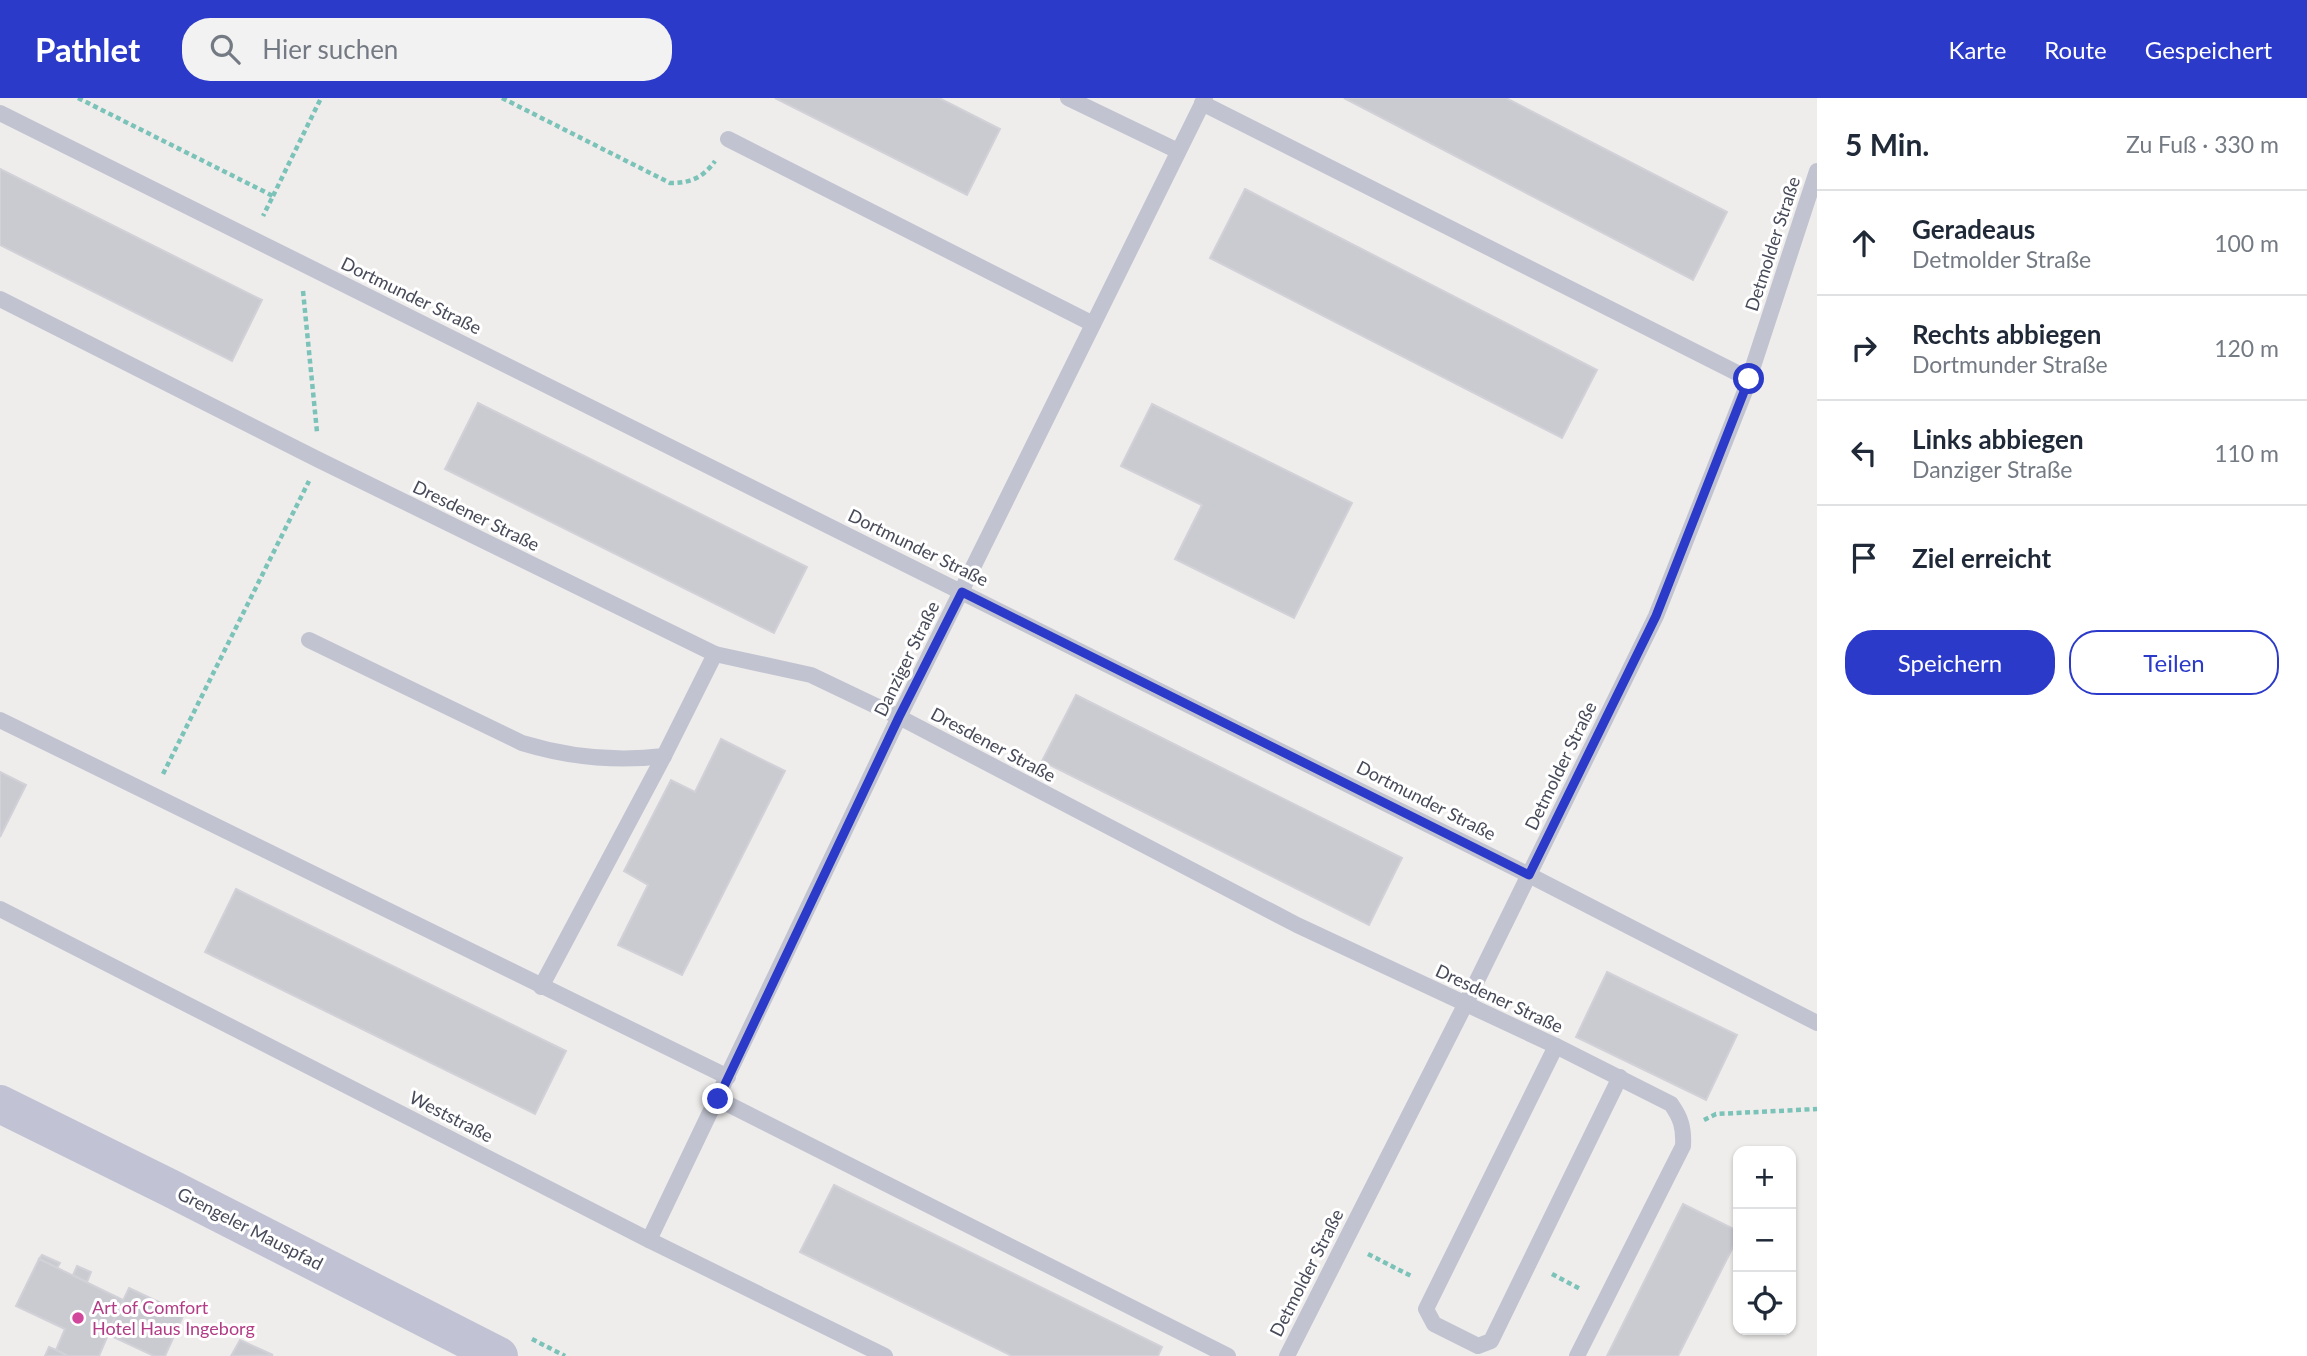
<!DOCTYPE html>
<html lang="de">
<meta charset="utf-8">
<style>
body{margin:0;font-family:Lato,sans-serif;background:#f2f2f3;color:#1f2937}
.controls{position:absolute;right:21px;bottom:21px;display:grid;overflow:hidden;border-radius:14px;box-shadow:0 2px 5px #0004}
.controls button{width:63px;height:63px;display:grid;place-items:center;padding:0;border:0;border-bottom:2px solid #e0e1e3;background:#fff;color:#1f2937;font:35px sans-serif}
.stop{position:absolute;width:21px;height:21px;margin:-16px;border:5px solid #2c3ac9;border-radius:50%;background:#fff}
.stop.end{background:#2c3ac9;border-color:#fff;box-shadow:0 2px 7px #0008}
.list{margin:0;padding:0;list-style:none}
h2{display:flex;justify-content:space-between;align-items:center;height:91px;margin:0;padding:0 28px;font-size:30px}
h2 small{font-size:23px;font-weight:400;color:#747a83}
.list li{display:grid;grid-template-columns:46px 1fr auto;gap:21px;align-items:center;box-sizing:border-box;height:105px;padding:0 28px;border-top:2px solid #e0e1e3}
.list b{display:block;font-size:26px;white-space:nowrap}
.list p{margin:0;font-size:23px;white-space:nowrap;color:#747a83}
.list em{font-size:23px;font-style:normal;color:#747a83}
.actions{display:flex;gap:14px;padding:21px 28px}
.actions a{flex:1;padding:16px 0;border:2px solid #2c3ac9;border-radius:28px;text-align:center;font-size:24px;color:#2c3ac9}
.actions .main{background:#2c3ac9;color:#fff}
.icon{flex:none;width:38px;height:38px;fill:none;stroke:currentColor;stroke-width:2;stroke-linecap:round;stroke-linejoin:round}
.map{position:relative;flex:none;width:1817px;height:1258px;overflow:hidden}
header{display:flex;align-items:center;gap:42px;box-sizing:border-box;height:98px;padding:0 35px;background:#2c3ac9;color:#fff}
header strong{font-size:33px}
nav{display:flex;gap:38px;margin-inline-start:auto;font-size:24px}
.search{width:490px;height:63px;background:#f2f2f3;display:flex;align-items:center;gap:18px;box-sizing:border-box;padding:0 24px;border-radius:28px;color:#747a83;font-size:26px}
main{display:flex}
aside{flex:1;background:#fff}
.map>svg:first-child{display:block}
.building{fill:#cacbd1;stroke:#d1d1d7;stroke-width:2}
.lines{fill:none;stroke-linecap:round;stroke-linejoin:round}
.path{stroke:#7bc3b8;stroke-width:4.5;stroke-dasharray:5 3.5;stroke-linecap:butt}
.lane{stroke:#c1c4d0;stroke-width:16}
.secondary{stroke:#c1c3d4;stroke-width:38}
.route{stroke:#2c3ac9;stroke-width:9}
.hotel-dot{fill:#d1479c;stroke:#fff;stroke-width:2.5}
.labels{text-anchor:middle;stroke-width:6;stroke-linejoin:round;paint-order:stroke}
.street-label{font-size:18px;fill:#474a58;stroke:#fff}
.hotel-label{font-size:18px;fill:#b23c85;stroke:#fff;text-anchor:start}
</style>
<header>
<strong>Pathlet</strong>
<div class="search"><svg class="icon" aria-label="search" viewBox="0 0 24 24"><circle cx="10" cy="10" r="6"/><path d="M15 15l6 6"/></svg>Hier suchen</div>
<nav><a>Karte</a><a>Route</a><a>Gespeichert</a></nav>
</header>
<main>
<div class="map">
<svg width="1817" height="1258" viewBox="0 0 1817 1258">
<rect width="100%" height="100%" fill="#efedec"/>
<g class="building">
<polygon points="775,0 939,0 1000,31 967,97"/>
<polygon points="1344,0 1506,0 1727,114 1693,182"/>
<polygon points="0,71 262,202 232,263 0,147"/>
<polygon points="1245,91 1597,272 1562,340 1210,160"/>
<polygon points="478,305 807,469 774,535 445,371"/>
<polygon points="1152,306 1352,405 1294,520 1175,461 1202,407 1121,368"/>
<polygon points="1076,597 1402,760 1369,827 1042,663"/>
<polygon points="721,641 785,673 682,877 618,847 648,787 624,773 671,682 695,694"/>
<polygon points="0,674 26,687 0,739"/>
<polygon points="236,791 566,953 535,1016 205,854"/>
<polygon points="1607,874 1737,937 1706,1002 1576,939"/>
<polygon points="834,1087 1162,1249 1158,1258 1012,1258 800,1154"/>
<polygon points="1683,1106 1738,1133 1738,1139 1678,1258 1607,1258"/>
<polygon points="42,1157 60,1165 57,1170 39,1161"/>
<polygon points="39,1161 123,1202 99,1258 68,1258 56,1252 65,1231 16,1208"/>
<polygon points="77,1168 91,1174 87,1184 73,1177"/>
<polygon points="129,1190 184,1216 165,1258 154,1258 107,1236"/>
<polygon points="240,1242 273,1257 231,1258"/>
<polygon points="49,1249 56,1252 68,1258 45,1258"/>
</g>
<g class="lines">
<g class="path">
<polyline points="78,0 273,98 263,118"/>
<path d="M502 0 670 85C690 85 703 80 715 63"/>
<polyline points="273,98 321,0"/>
<polyline points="303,193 317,334"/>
<polyline points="163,676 309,383"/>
<polyline points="1704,1022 1716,1016 1817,1011"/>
<polyline points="1368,1156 1413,1179"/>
<polyline points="1552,1176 1582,1192"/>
<polyline points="532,1241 565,1258"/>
</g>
<g class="lane">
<polyline points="1068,0 1178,53"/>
<polyline points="1202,5 1749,281"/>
<polyline points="0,15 1529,777 1817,925"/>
<polyline points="728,41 1093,226"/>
<path d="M0 201 319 362 715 556 811 577 899 619 1297 827 1556 948 1671 1006C1681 1020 1684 1030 1683 1048L1577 1258"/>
<path d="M309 542 522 645C568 659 616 664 664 658"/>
<polyline points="0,622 728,979"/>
<polyline points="0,811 649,1142 885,1258"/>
<polyline points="541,889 664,658 715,556"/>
<polyline points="1556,948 1426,1211 1434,1226 1478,1248 1491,1243 1620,979"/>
<polyline points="718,1001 1228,1258"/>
<polyline points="649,1142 899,619 1205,0"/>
<polyline points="1287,1258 1465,907 1656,518 1745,293 1817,73"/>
</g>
<polyline class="secondary" points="0,1006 170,1090 499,1258"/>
</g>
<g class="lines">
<polyline class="route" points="718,1001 899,619 962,494 1529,777 1656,518 1749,281"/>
</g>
<circle class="hotel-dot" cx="78" cy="1220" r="7"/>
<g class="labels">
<g class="street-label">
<text transform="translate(1773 146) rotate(-72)" y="6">Detmolder Straße</text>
<text transform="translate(411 198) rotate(26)" y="6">Dortmunder Straße</text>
<text transform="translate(476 418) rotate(26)" y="6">Dresdener Straße</text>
<text transform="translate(918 450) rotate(26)" y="6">Dortmunder Straße</text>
<text transform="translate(907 561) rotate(-64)" y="6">Danziger Straße</text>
<text transform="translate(993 647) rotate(28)" y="6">Dresdener Straße</text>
<text transform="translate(1561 668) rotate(-64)" y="6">Detmolder Straße</text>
<text transform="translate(1426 703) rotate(27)" y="6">Dortmunder Straße</text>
<text transform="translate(1499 901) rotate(25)" y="6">Dresdener Straße</text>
<text transform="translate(451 1019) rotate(27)" y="6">Weststraße</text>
<text transform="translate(250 1131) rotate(27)" y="6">Grengeler Mauspfad</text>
<text transform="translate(1307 1175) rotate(-63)" y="6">Detmolder Straße</text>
</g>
<g class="hotel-label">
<text x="92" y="1216">Art of Comfort<tspan x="92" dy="21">Hotel Haus Ingeborg</tspan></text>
</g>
</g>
</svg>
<div class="controls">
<button>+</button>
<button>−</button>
<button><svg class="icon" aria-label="locate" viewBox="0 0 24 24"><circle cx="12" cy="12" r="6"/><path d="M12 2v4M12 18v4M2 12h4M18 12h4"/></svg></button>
</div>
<div class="stop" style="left:1749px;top:281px"></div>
<div class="stop end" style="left:718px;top:1001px"></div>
</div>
<aside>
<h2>5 Min.<small>Zu Fuß · 330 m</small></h2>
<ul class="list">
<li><svg class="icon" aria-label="ahead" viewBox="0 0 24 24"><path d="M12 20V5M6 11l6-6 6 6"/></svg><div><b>Geradeaus</b><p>Detmolder Straße</p></div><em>100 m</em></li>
<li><svg class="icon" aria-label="right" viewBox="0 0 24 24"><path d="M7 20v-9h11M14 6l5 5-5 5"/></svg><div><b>Rechts abbiegen</b><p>Dortmunder Straße</p></div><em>120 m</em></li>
<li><svg class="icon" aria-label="left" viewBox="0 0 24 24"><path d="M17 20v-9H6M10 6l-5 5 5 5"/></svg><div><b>Links abbiegen</b><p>Danziger Straße</p></div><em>110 m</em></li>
<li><svg class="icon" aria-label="arrive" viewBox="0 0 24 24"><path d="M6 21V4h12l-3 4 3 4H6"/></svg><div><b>Ziel erreicht</b></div></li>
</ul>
<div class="actions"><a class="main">Speichern</a><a>Teilen</a></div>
</aside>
</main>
